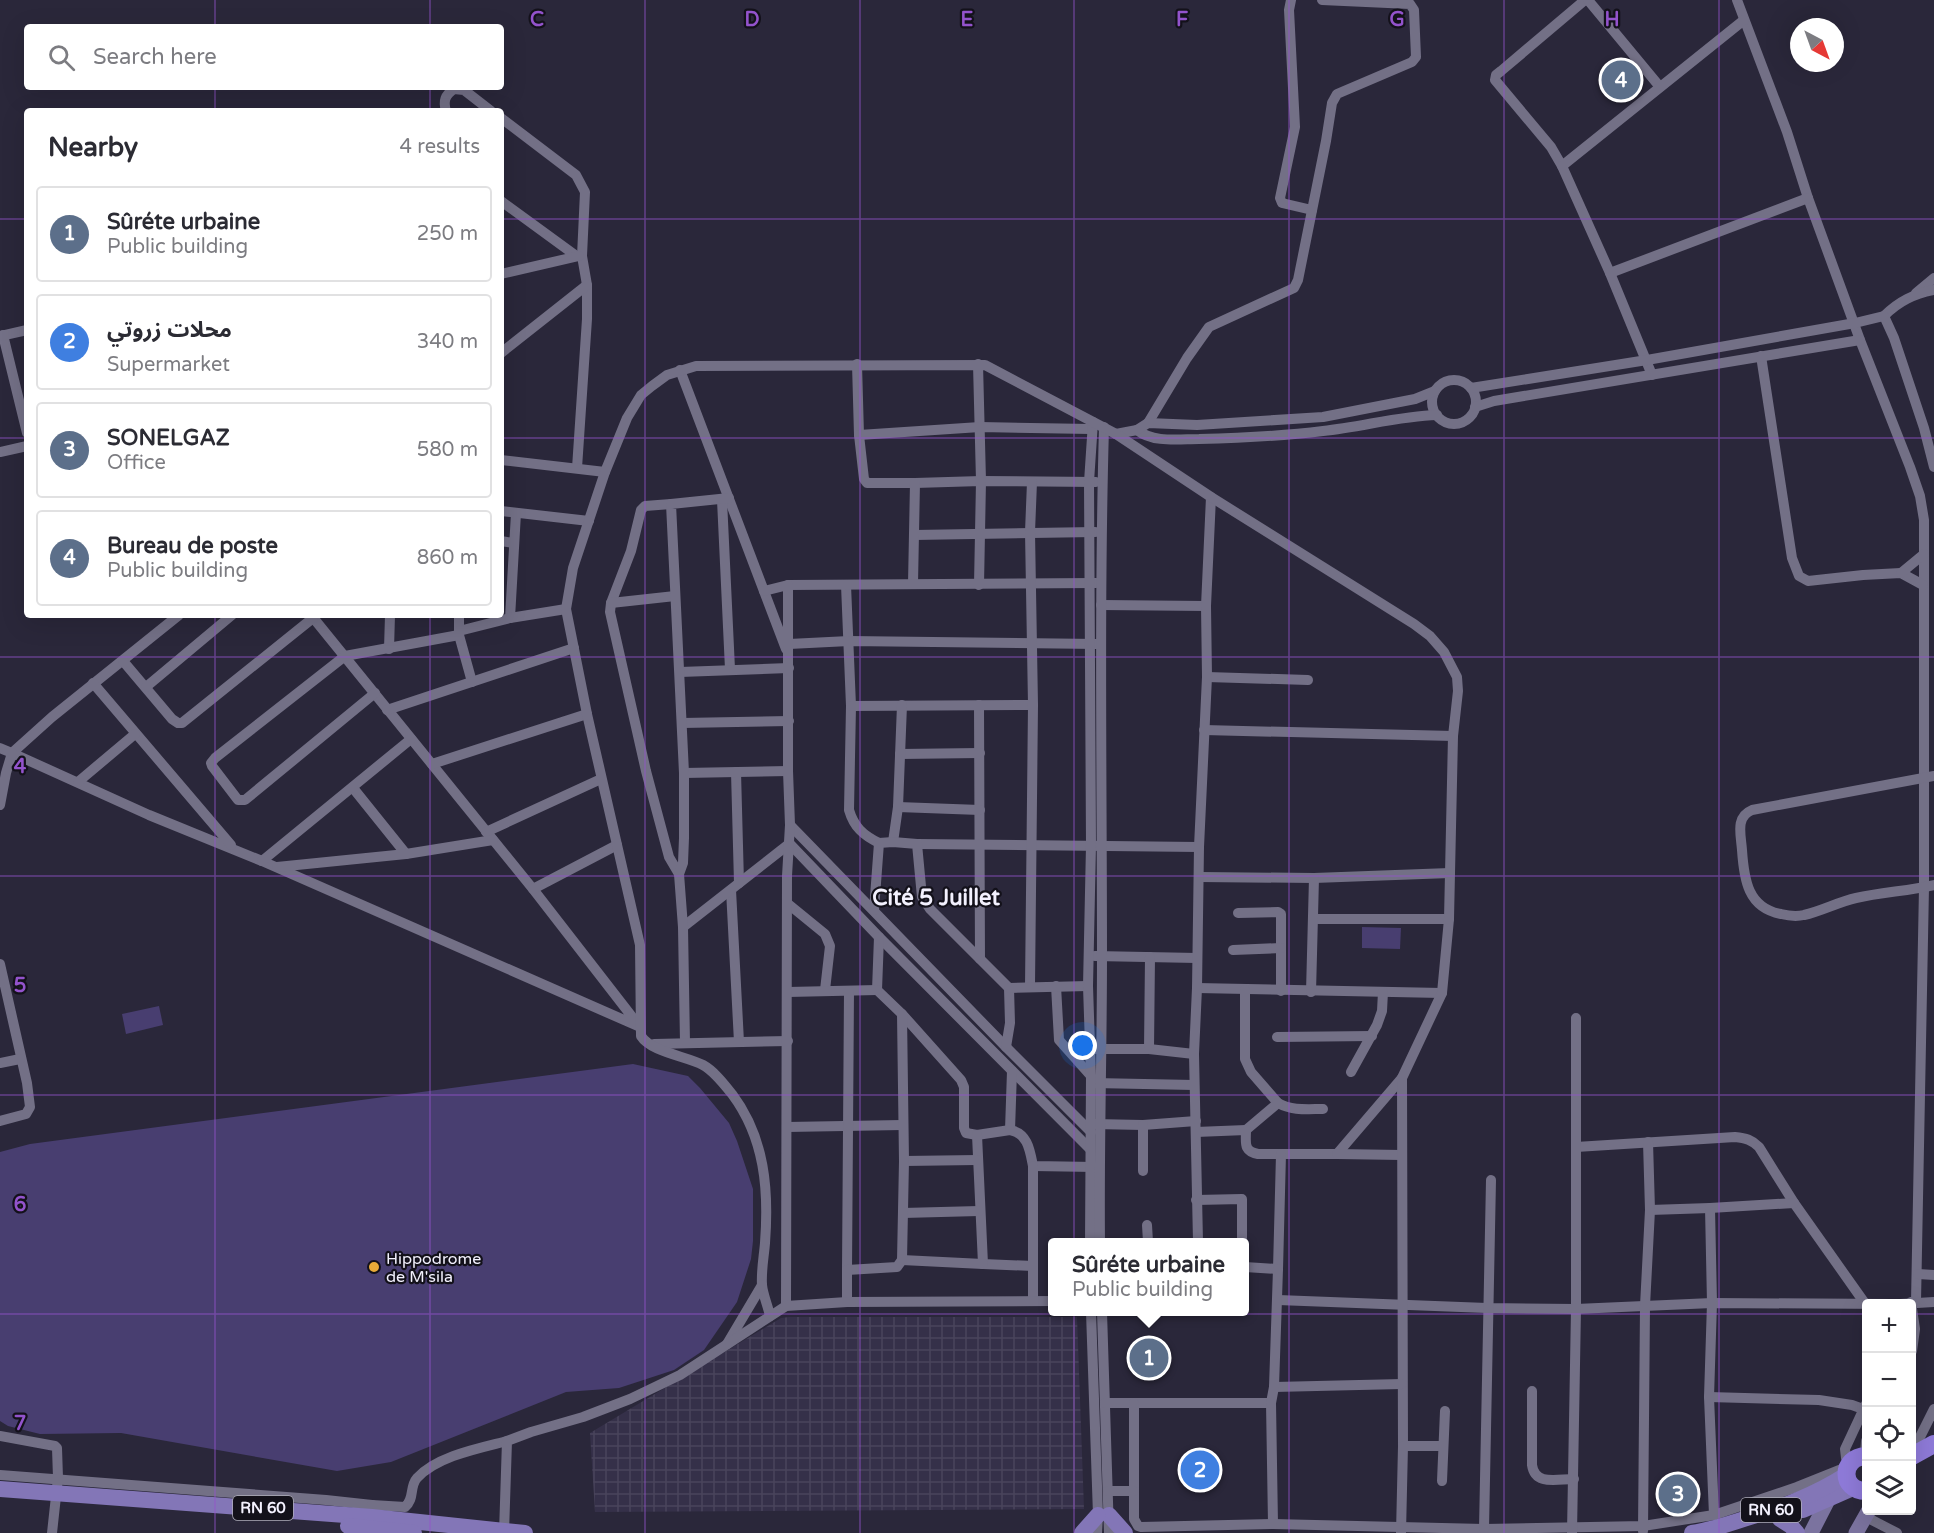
<!DOCTYPE html>
<meta charset="utf-8">
<style>
body{margin:0;font-family:"Varela Round","Noto Sans Arabic",sans-serif;background:#f2f2f3;color:#2b2b33}
.controls{position:absolute;right:18px;bottom:18px;display:grid;overflow:hidden;border-radius:6px;box-shadow:0 6px 24px #0002}
.controls button{width:54px;height:54px;display:grid;place-items:center;padding:0;border:0;border-bottom:2px solid #e1e1e2;background:#fff;color:#2b2b33;font:30px sans-serif}
.compass{position:absolute;left:1790px;top:18px;width:54px;height:54px;border-radius:50%;background:#fff;box-shadow:0 6px 24px #0002;rotate:139deg}
.you{position:absolute;left:1083px;top:1046px;width:21px;height:21px;margin:-15px;border:4px solid #fff;border-radius:50%;background:#1a73e8;box-shadow:0 0 0 9px #1a73e833}
.badge{display:grid;place-items:center;width:39px;height:39px;border-radius:50%;background:#806535;color:#fff;font-size:20px;font-weight:700}
.pin{position:absolute;translate:-50% -50%;border:3px solid #fff;box-shadow:0 2px 6px #0006}
.popup{position:absolute;left:1048px;top:1238px;width:201px;height:78px;box-sizing:border-box;display:grid;place-content:center;border-radius:6px;background:#fff;filter:drop-shadow(0 2px 4px #0005);font-size:20px;white-space:nowrap;color:#7c7c81}
.popup b{font-size:22px;color:#2b2b33}
.popup::after{content:'';position:absolute;left:50%;top:100%;margin-left:-12px;border:12px solid transparent;border-top-color:#fff}
.list{margin:0;padding:0;list-style:none}
h2{display:flex;justify-content:space-between;align-items:center;height:78px;margin:0;padding:0 24px;font-size:26px}
h2 small{font-size:20px;font-weight:400;color:#7c7c81}
.list li{display:grid;grid-template-columns:39px 1fr auto;gap:18px;align-items:center;box-sizing:border-box;height:96px;margin:0 12px 12px;padding:0 12px;border:2px solid #e1e1e2;border-radius:6px}
.list b{display:block;font-size:22px;white-space:nowrap}
.list p{margin:0;font-size:20px;white-space:nowrap;color:#7c7c81}
.list em{font-size:20px;font-style:normal;color:#7c7c81}
.icon{flex:none;width:33px;height:33px;fill:none;stroke:currentColor;stroke-width:2;stroke-linecap:round;stroke-linejoin:round}
.map{position:relative;flex:none;width:1934px;height:1533px;overflow:hidden}
.search{position:absolute;background:#fff;box-shadow:0 6px 24px #0002;left:24px;top:24px;width:480px;height:66px;display:flex;align-items:center;gap:15px;box-sizing:border-box;padding:0 21px;border-radius:6px;color:#7c7c81;font-size:22px}
.panel{position:absolute;background:#fff;box-shadow:0 6px 24px #0002;left:24px;top:108px;width:480px;height:510px;border-radius:6px}
.map>svg:first-child{display:block}
.industrial{fill:url(#industrial-grid)}
.pitch{fill:#483e70}
.lines{fill:none;stroke-linecap:round;stroke-linejoin:round}
.street{stroke:#737086;stroke-width:10}
.secondary{stroke:#7b739f;stroke-width:15}
.primary{stroke:#8376b7;stroke-width:16}
.highway{stroke:#8e7ad8;stroke-width:18}
.grid{fill:none;stroke:#9353cc;stroke-width:1.5;stroke-opacity:0.55}
.poi-dot{fill:#e9ab38;stroke:#13111a;stroke-width:2}
.labels{text-anchor:middle;stroke-width:4.5;stroke-linejoin:round;paint-order:stroke}
.shield{fill:#13111a;stroke:#b0aeba;stroke-width:1.5}
.shield-label{font-size:15px;font-weight:bold;fill:#f3f1fe}
.poi-label{font-size:16px;fill:#f3f1fe;stroke:#13111a;text-anchor:start}
.district-label{font-size:22px;font-weight:bold;fill:#f3f1fe;stroke:#13111a}
.grid-label{font-size:20px;text-anchor:middle;font-weight:bold;fill:#9353cc;stroke:#13111a;stroke-width:4.5;stroke-linejoin:round;paint-order:stroke}
</style>
<div class="map">
<svg width="1934" height="1533" viewBox="0 0 1934 1533">
<defs>
<pattern id="industrial-grid" width="8" height="8" patternUnits="userSpaceOnUse" patternTransform="scale(1.5)"><rect width="8" height="8" fill="#353049"/><path d="M0 4h8M4 0v8" fill="none" stroke="#49445b"/></pattern>
</defs>
<rect width="100%" height="100%" fill="#2a273a"/>
<polygon class="industrial" points="789,1317 1077,1317 1084,1509 595,1512 590,1433 781,1318"/>
<g class="pitch">
<polygon points="1362,927 1401,928 1400,949 1362,948"/>
<polygon points="159,1006 163,1025 126,1034 122,1014"/>
<polygon points="633,1064 688,1076 700,1088 729,1123 737,1141 753,1189 753,1241 751,1259 737,1302 704,1350 674,1370 619,1388 566,1392 391,1462 337,1471 121,1433 40,1434 8,1426 0,1421 0,1152 30,1144"/>
</g>
<g class="lines">
<g class="street">
<polyline points="1291,0 1289,10 1295,127 1280,198 1282,203 1312,210"/>
<polyline points="1585,0 1501,71 1496,75 1495,80 1551,147 1562,166 1610,273 1652,375"/>
<polyline points="1588,0 1660,87"/>
<polyline points="1737,0 1787,132 1808,198 1860,340 1910,467 1920,496 1924,520 1924,887 1916,1302"/>
<path d="M446 111C443 101 445 95 454 89L464 90 491 111"/>
<polyline points="501,118 576,175 585,192 582,256 587,285 587,319 577,468"/>
<polyline points="1562,166 1744,20"/>
<polyline points="501,201 575,255"/>
<polyline points="1610,273 1808,198"/>
<polyline points="501,274 579,256"/>
<polyline points="1916,293 1934,278"/>
<path d="M1884 316C1899 301 1914 294 1934 290"/>
<polyline points="3,335 27,433"/>
<polyline points="0,336 27,330"/>
<polyline points="501,353 587,285"/>
<polyline points="1761,356 1792,558 1799,576 1808,581 1863,575 1901,573 1923,585"/>
<polyline points="857,364 859,435 864,479 867,483 915,483 981,481 1096,482"/>
<polyline points="978,364 981,481 979,585"/>
<polyline points="680,370 786,649"/>
<circle cx="1454" cy="402" r="22"/>
<polyline points="1471,388 1647,360 1855,323 1884,316 1894,338 1924,428 1934,467"/>
<polyline points="1475,407 1494,401 1860,340"/>
<polyline points="1148,423 1187,358 1209,327 1294,288 1298,280 1326,141 1332,103 1337,94 1412,62 1416,57 1414,10 1410,4 1322,0"/>
<path d="M1137 430C1153 443 1179 439 1199 439 1241 438 1282 436 1323 431 1362 427 1399 416 1437 415"/>
<polyline points="1116,434 1137,430 1148,423 1197,425 1323,417 1415,399 1435,391"/>
<polyline points="859,435 980,427 1091,429"/>
<polyline points="0,452 27,446"/>
<polyline points="501,460 605,472"/>
<polyline points="722,500 730,669"/>
<polyline points="671,504 645,506 641,510 631,551 611,603 610,612 646,771 669,857 679,874"/>
<polyline points="501,511 589,521"/>
<polyline points="914,535 1095,532"/>
<polyline points="501,541 513,543"/>
<polyline points="1901,573 1924,554"/>
<polyline points="913,584 915,483"/>
<path d="M846 585 851 706 849 810C854 827 863 835 879 843"/>
<polyline points="764,591 788,585 1096,583"/>
<polyline points="611,603 675,596"/>
<polyline points="1101,605 1206,606"/>
<polyline points="179,615 52,717 12,753 149,815 262,861 640,1027 533,889 311,615"/>
<polyline points="510,618 516,513"/>
<polyline points="459,631 459,615"/>
<polyline points="459,635 472,682"/>
<polyline points="789,644 849,641 1098,644"/>
<polyline points="389,649 390,615"/>
<polyline points="123,661 172,719 178,723 182,723 313,618"/>
<polyline points="680,672 789,668"/>
<polyline points="1207,677 1308,680"/>
<polyline points="93,683 231,845"/>
<polyline points="146,687 232,615"/>
<polyline points="375,693 245,800 238,800 212,766 211,763 215,758 345,656 459,635 459,631 510,618 566,609"/>
<polyline points="979,705 980,959"/>
<polyline points="851,706 1033,705"/>
<polyline points="387,710 574,648"/>
<polyline points="682,723 789,721"/>
<polyline points="1204,730 1453,736"/>
<polyline points="0,748 12,753 6,773 0,805"/>
<polyline points="900,754 980,753"/>
<polyline points="432,764 587,714"/>
<polyline points="736,772 739,883"/>
<polyline points="684,773 788,771"/>
<path d="M1934 776 1752 810C1735 817 1741 835 1742 850 1744 880 1748 908 1781 914 1789 916 1796 917 1804 915 1822 911 1838 902 1856 898 1882 892 1908 891 1934 885"/>
<polyline points="78,782 135,734"/>
<polyline points="353,788 406,854"/>
<polyline points="898,807 980,810"/>
<polyline points="790,825 1006,1047 1091,1132"/>
<polyline points="486,832 601,779"/>
<polyline points="893,842 898,807 902,705"/>
<polyline points="789,843 879,937 1090,1149"/>
<polyline points="917,844 1199,847"/>
<polyline points="262,861 411,739"/>
<polyline points="277,867 406,854 493,840"/>
<polyline points="1200,877 1314,878 1450,873"/>
<polyline points="533,889 617,845"/>
<polyline points="731,890 739,1042"/>
<polyline points="787,903 825,934 830,946 825,990"/>
<polyline points="874,910 879,843 893,842 917,844 922,897 930,909 1009,988 1010,1023 1006,1047"/>
<polyline points="1238,913 1278,912 1281,914 1281,991"/>
<polyline points="1313,919 1449,919"/>
<polyline points="683,927 789,844"/>
<polyline points="879,937 877,990 902,1014 961,1080 964,1087 964,1128 966,1133 977,1135 1010,1130"/>
<polyline points="1233,950 1281,948"/>
<polyline points="1095,956 1197,958"/>
<polyline points="0,964 27,1083 30,1107 26,1114 0,1121"/>
<polyline points="1030,986 1033,705 1030,532 1032,482"/>
<polyline points="1056,986 1059,1040 1091,1076"/>
<polyline points="1009,988 1088,986"/>
<polyline points="1197,988 1442,993"/>
<path d="M1245 990V1059L1251 1072 1278 1103C1292 1111 1308 1109 1323 1109"/>
<polyline points="788,992 877,990"/>
<polyline points="1311,992 1314,878"/>
<polyline points="1277,1037 1372,1036"/>
<polyline points="685,1043 683,927 679,874 683,863 684,838 684,773 671,504 729,498"/>
<polyline points="654,1044 788,1041"/>
<polyline points="1095,1049 1149,1049 1194,1054"/>
<polyline points="1149,1049 1150,957"/>
<polyline points="0,1063 20,1059"/>
<path d="M1012 1071 1010 1130C1028 1133 1030 1151 1033 1166L1095 1167"/>
<polyline points="1351,1072 1377,1025 1382,1011 1383,992"/>
<polyline points="1094,1083 1194,1085"/>
<polyline points="1094,1124 1143,1125 1196,1121"/>
<polyline points="787,1127 902,1125"/>
<polyline points="1246,1130 1278,1103"/>
<path d="M1196 1132 1246 1130C1246 1143 1243 1151 1258 1154H1337L1402 1078"/>
<polyline points="977,1135 983,1264 1033,1266"/>
<path d="M1576 1147 1735 1137C1746 1138 1752 1140 1759 1147L1794 1203 1864 1302"/>
<polyline points="1337,1154 1402,1155"/>
<polyline points="904,1161 977,1160"/>
<polyline points="1143,1171 1143,1125"/>
<polyline points="1196,1200 1242,1199 1242,1242"/>
<polyline points="1650,1210 1710,1208"/>
<polyline points="903,1213 979,1211"/>
<polyline points="1147,1225 1148,1242"/>
<polyline points="1090,1242 1091,1076 1088,986 1091,845 1089,482 1093,422"/>
<path d="M1100 1242C1099 1147 1102 1052 1102 957 1102 781 1099 604 1104 427"/>
<polyline points="1198,1242 1194,1054 1197,988 1199,847 1207,677 1206,606 1211,497"/>
<polyline points="902,1260 983,1264"/>
<polyline points="1245,1267 1278,1269 1281,1154"/>
<polyline points="847,1270 849,991"/>
<polyline points="1918,1274 1934,1275"/>
<polyline points="1033,1300 1033,1166"/>
<polyline points="1278,1300 1487,1308 1576,1309 1712,1303 1892,1304"/>
<polyline points="847,1302 847,1270 897,1267 902,1260 904,1161 902,1014"/>
<polyline points="1911,1302 1915,1329 1912,1351"/>
<polyline points="1900,1304 1934,1302"/>
<polyline points="786,1306 787,876 790,825 788,771 788,585"/>
<polyline points="1091,1312 1098,1515 1097,1533"/>
<polyline points="1102,1312 1109,1533"/>
<path d="M770 1316C768 1306 763 1295 762 1285 761 1271 764 1256 765 1243 769 1190 765 1138 732 1094 724 1084 714 1071 703 1065 686 1056 651 1052 641 1036L640 945 587 714 566 609 573 568 605 472 627 418 641 395 652 386 667 375 696 366 985 365 1116 434 1211 497 1414 624 1430 636 1444 652 1457 677 1458 691 1453 736 1449 919 1442 993 1402 1078 1403 1446 1401 1533"/>
<polyline points="727,1344 762,1285"/>
<polyline points="1274,1387 1402,1384"/>
<path d="M1532 1391V1465C1535 1486 1557 1479 1574 1479"/>
<polyline points="1709,1397 1819,1400 1852,1405 1863,1409"/>
<polyline points="1105,1403 1271,1403 1273,1524"/>
<polyline points="1134,1403 1134,1519 1138,1526 1141,1527 1273,1524 1484,1529 1643,1526 1714,1515 1797,1487 1847,1467"/>
<polyline points="1271,1403 1274,1387 1278,1269"/>
<polyline points="0,1436 55,1446 57,1448 58,1478 52,1533"/>
<polyline points="1918,1441 1934,1409"/>
<polyline points="1403,1446 1443,1446"/>
<polyline points="1865,1456 1866,1441"/>
<polyline points="1850,1462 1846,1458 1845,1449 1866,1404"/>
<polyline points="0,1475 326,1500 372,1505"/>
<polyline points="1442,1481 1445,1411"/>
<polyline points="1108,1491 1134,1491"/>
<path d="M372 1510V1505L405 1507C415 1499 409 1487 417 1478 437 1456 480 1448 507 1441"/>
<polyline points="1714,1515 1709,1397 1712,1303 1710,1208 1794,1203"/>
<polyline points="1866,1517 1897,1533"/>
<polyline points="1484,1529 1491,1180"/>
<polyline points="1643,1531 1645,1306 1650,1210 1648,1142"/>
<polyline points="504,1533 507,1441 531,1432 583,1417 630,1399 680,1375 786,1306 847,1302 1053,1301"/>
<polyline points="1572,1533 1576,1309 1576,1018"/>
</g>
<g class="secondary">
<polyline points="1811,1533 1832,1492"/>
<polyline points="1856,1533 1869,1510"/>
</g>
<g class="primary">
<polyline points="0,1489 372,1517 525,1533"/>
<polyline points="1803,1510 1853,1488"/>
<polyline points="1109,1515 1125,1533"/>
<polyline points="1780,1519 1791,1526 1797,1533"/>
<polyline points="348,1526 414,1533"/>
<polyline points="1082,1533 1098,1515"/>
<path d="M1692 1533C1710 1530 1729 1524 1747 1518 1782 1507 1815 1495 1846 1475"/>
</g>
<g class="highway">
<path d="M1866 1456C1840 1457 1840 1491 1866 1491"/>
<polyline points="1912,1456 1934,1444"/>
</g>
</g>
<path class="grid" d="M215 0V27M430 0V27M645 0V1533M860 0V1533M1074 0V1533M1289 0V1533M1504 0V1533M1719 0V1533M215 87V111M430 87V111M0 219H27M501 219H1934M0 438H27M501 438H1934M215 615V1533M430 615V1533M0 657H1934M0 876H1934M0 1095H1934M0 1314H1866M1912 1314H1934"/>
<circle class="poi-dot" cx="374" cy="1267" r="6"/>
<g class="labels">
<g class="shield">
<rect x="233" y="1496" width="60" height="24" rx="4.5"/>
<rect x="1741" y="1498" width="60" height="24" rx="4.5"/>
</g>
<g class="shield-label">
<text x="263" y="1513">RN 60</text>
<text x="1771" y="1515">RN 60</text>
</g>
<g class="poi-label">
<text x="386" y="1264">Hippodrome<tspan x="386" dy="18">de M'sila</tspan></text>
</g>
<g class="district-label">
<text x="936" y="905">Cité 5 Juillet</text>
</g>
</g>
<g class="grid-label">
<text x="537" y="26">C</text>
<text x="752" y="26">D</text>
<text x="967" y="26">E</text>
<text x="1182" y="26">F</text>
<text x="1397" y="26">G</text>
<text x="1612" y="26">H</text>
<text x="20" y="773">4</text>
<text x="20" y="992">5</text>
<text x="20" y="1211">6</text>
<text x="20" y="1430">7</text>
</g>
</svg>
<div class="controls">
<button>+</button>
<button>−</button>
<button><svg class="icon" aria-label="locate" viewBox="0 0 24 24"><circle cx="12" cy="12" r="6"/><path d="M12 2v4M12 18v4M2 12h4M18 12h4"/></svg></button>
<button><svg class="icon" aria-label="layers" viewBox="0 0 24 24"><path d="M12 4l9 5-9 5-9-5zM3 14l9 5 9-5"/></svg></button>
</div>
<svg class="compass" viewBox="-18 -18 36 36"><path d="M0-13l5 13h-10z" fill="#e53935"/><path d="M0 13l5-13h-10z" fill="#7c7c81"/></svg>
<div class="you"></div>
<div class="pin badge" style="left:1149px;top:1358px;background:#5c6f8a">1</div>
<div class="popup"><b>Sûréte urbaine</b>Public building</div>
<div class="pin badge" style="left:1200px;top:1470px;background:#3f7fe0">2</div>
<div class="pin badge" style="left:1678px;top:1494px;background:#5c6f8a">3</div>
<div class="pin badge" style="left:1621px;top:80px;background:#5c6f8a">4</div>
<div class="search"><svg class="icon" aria-label="search" viewBox="0 0 24 24"><circle cx="10" cy="10" r="6"/><path d="M15 15l6 6"/></svg>Search here</div>
<section class="panel">
<h2>Nearby<small>4 results</small></h2>
<ul class="list">
<li><span class="badge" style="background:#5c6f8a">1</span><div><b>Sûréte urbaine</b><p>Public building</p></div><em>250 m</em></li>
<li><span class="badge" style="background:#3f7fe0">2</span><div><b>محلات زروتي</b><p>Supermarket</p></div><em>340 m</em></li>
<li><span class="badge" style="background:#5c6f8a">3</span><div><b>SONELGAZ</b><p>Office</p></div><em>580 m</em></li>
<li><span class="badge" style="background:#5c6f8a">4</span><div><b>Bureau de poste</b><p>Public building</p></div><em>860 m</em></li>
</ul>
</section>
</div>
